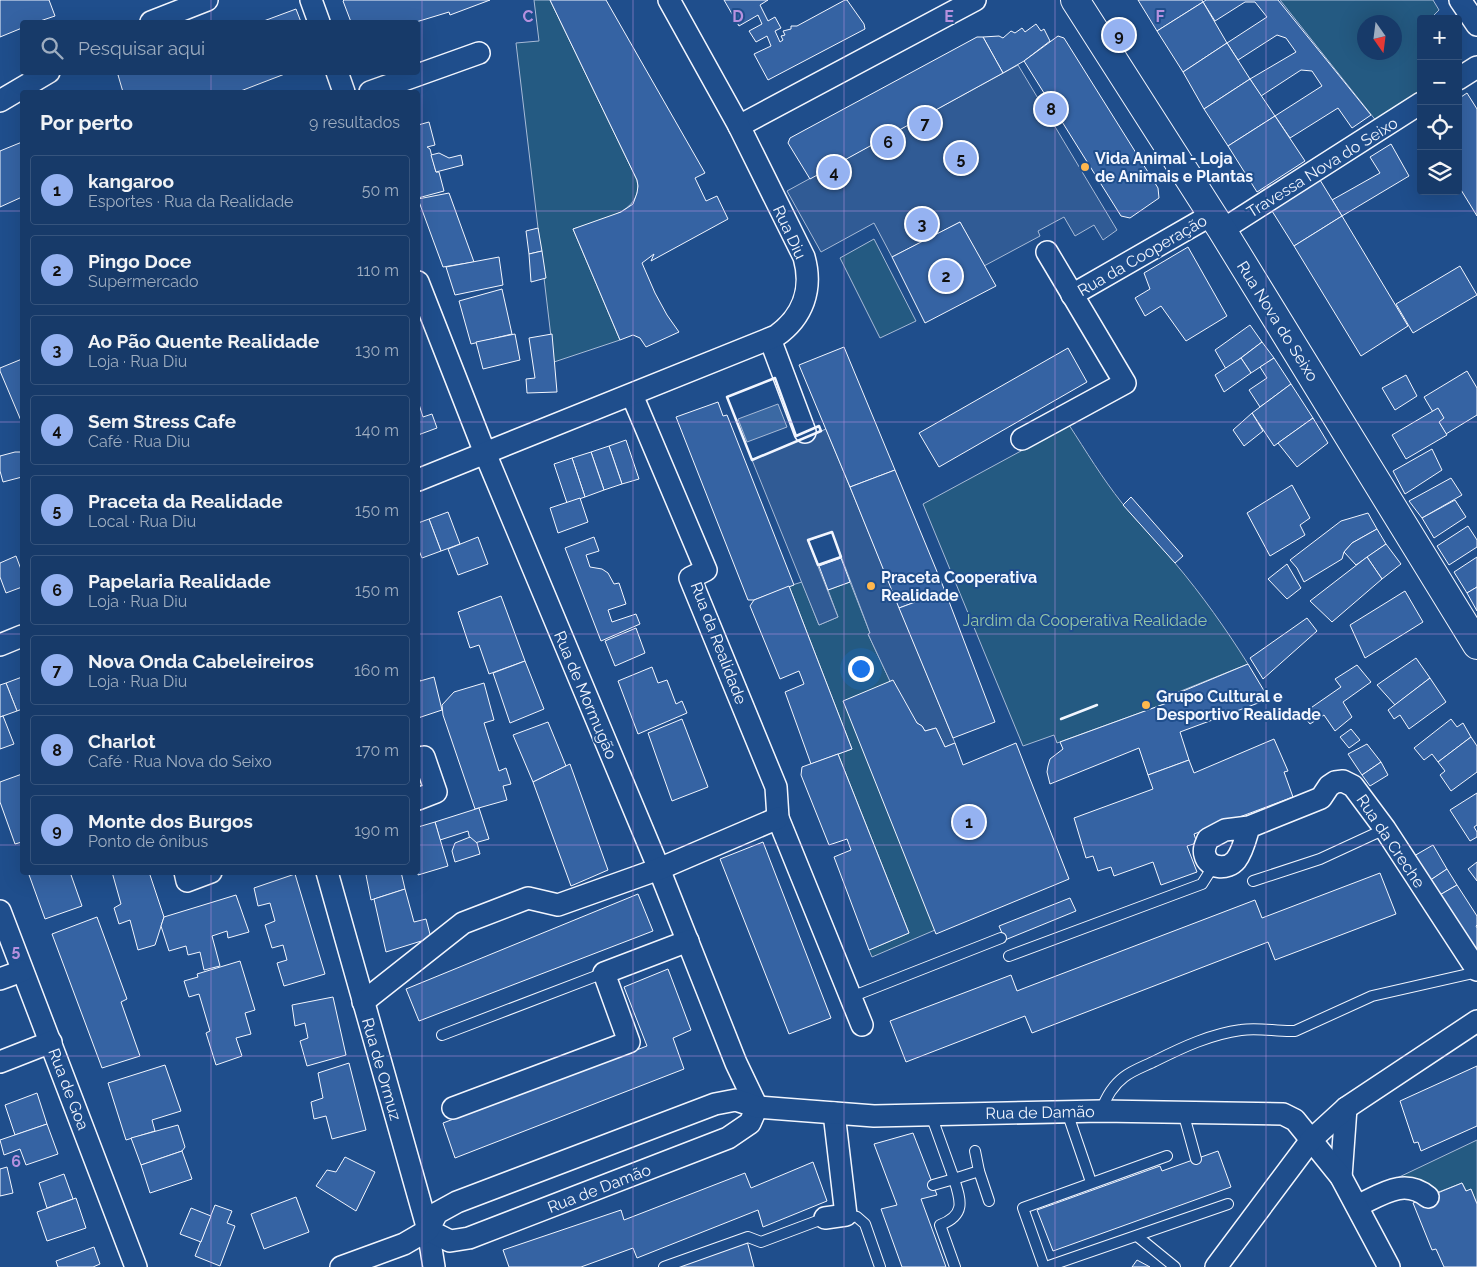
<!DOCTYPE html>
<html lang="pt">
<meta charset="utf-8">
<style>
body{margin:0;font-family:Raleway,sans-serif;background:#244571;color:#f1f3f6}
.controls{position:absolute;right:15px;top:15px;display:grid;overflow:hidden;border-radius:5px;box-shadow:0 5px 20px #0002}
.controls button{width:45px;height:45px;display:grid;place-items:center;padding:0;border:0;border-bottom:1px solid #36547d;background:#173a69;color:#f1f3f6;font:25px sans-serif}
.compass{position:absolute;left:1357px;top:15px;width:45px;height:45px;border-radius:50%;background:#173a69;box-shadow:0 5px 20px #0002;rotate:166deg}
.you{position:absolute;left:860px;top:668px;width:18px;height:18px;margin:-12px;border:4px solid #fff;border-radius:50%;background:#1a73e8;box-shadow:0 0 0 8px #1a73e833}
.badge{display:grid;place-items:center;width:32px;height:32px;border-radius:50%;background:#95b2f1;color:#111;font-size:16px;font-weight:700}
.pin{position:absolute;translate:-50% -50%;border:2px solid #fff;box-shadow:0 1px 5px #0006}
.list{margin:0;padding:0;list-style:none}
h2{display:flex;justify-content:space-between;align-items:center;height:65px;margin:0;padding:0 20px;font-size:21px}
h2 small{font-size:16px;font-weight:400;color:#9eadc0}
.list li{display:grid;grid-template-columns:32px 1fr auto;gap:15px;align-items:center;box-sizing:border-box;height:70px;margin:0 10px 10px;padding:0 10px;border:1px solid #36547d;border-radius:5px}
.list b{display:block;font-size:19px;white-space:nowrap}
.list p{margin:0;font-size:16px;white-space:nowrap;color:#9eadc0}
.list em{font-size:16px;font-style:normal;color:#9eadc0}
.icon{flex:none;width:28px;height:28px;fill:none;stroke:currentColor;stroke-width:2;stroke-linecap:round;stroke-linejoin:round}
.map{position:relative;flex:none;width:1477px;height:1267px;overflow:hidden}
.search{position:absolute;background:#173a69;box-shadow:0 5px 20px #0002;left:20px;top:20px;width:400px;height:55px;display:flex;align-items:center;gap:12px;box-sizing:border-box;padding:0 18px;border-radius:5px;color:#9eadc0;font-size:19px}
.panel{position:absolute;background:#173a69;box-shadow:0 5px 20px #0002;left:20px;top:90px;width:400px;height:785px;border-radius:5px}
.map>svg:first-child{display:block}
.green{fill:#245a82;stroke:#a8bbd7;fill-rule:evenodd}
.parking{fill:#305b95;stroke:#a8bbd7}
.water{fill:#3b69a3;stroke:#a8bbd7}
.building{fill:#3563a3;stroke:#f2f6ff}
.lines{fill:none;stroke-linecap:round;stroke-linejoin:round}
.service-casing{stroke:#f2f6ff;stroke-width:12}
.minor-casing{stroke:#f2f6ff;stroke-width:24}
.secondary-casing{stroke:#f2f6ff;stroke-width:30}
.service{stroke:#1f4e8c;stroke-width:10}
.minor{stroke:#1f4e8c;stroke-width:21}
.secondary{stroke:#1f4e8c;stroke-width:28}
.wall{stroke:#f2f6ff;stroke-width:2.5}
.grid{fill:none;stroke:#b691df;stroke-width:1;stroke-opacity:0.55}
.poi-dot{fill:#ffb74d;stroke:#1f4e8c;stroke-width:2}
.labels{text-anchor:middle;stroke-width:4;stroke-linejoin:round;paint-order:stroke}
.poi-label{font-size:16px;font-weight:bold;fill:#f2f6ff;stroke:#1f4e8c;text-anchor:start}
.street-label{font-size:16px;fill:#f2f6ff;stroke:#1f4e8c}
.park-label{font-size:16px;fill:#97c8a6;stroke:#1f4e8c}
.grid-label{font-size:16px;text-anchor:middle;font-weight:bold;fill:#b691df;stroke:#1f4e8c;stroke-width:4;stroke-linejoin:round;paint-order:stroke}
</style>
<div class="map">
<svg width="1477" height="1267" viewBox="0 0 1477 1267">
<rect width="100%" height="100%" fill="#1f4e8c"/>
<g class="green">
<path d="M534 0H550L637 180C645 213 597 221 573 229L620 340 554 362 516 43 539 41Z"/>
<path d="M1280 0H1433L1439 10 1430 19H1421V93L1377 122ZM1364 22H1394V52H1364Z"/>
<polygon points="874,239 916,321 880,338 840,258"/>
<path d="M1069 425C1086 451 1102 478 1122 503 1139 524 1158 542 1175 563 1202 595 1226 629 1248 664L1176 693 1178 699 1057 743 1054 735 1023 746 923 504Z"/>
<polygon points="802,582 819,625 838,617 828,590 850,582 870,633 868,634 890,681 935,930 872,957 869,950 909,933 838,754 852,749 789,586"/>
<polygon points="1477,1140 1477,1204 1471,1190 1466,1191 1462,1183 1436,1193 1395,1179"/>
</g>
<g class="parking">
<polygon points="1018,65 1117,230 1103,240 1094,225 1075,236 1064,217 1038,231 1040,236 984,266 960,222 892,257 874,223 821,252 787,191"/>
<polygon points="826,429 850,487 955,743 945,747 936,728 925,731 922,726 917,723 890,681 868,634 870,633 832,532 808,541 838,617 819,625 752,460"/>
</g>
<polygon class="water" points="778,404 787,427 747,442 738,419"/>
<g class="building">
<polygon points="0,0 49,0 55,16 37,22 22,22 22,28 0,37"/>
<polygon points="344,0 490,0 450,15 449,12 416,22 351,22 343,1"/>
<polygon points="550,0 606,0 705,173 695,178 706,201 717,196 728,219 651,261 654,254 642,263 655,293 667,315 679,332 646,347 640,338 633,335 620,340 573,229 621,212 633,204 637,193 638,186 637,180"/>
<polygon points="724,0 768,0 760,5 768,21 775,17 781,28 775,31 780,42 783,40 781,36 785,35 783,31 791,29 791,26 797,26 845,0 847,0 864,24 865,29 768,80 754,54 771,46 767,36 756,42 749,31 762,24 758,15 739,26"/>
<polygon points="1138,0 1202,0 1203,2 1157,31"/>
<polygon points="1206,0 1278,0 1371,115 1352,128 1338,108 1290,138 1275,116 1322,86 1312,71 1301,70 1261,96 1250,79 1296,52 1286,38 1277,35 1238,60 1227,43 1267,17 1255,2 1245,2 1215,21 1203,2"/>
<polygon points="1203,2 1227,43 1183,72 1157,31"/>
<polygon points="296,9 301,22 261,22"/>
<polygon points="1036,24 1041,31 1044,29 1050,41 1024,61 1003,73 983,37 999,36 1003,38 1011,31 1015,33 1022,28 1025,32"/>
<polygon points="1058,36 1064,38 1158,188 1159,198 1130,218 1121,216 1024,61"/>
<polygon points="977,37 983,37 1003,73 810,179 788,143 790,138"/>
<polygon points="1227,43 1250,79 1204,109 1183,72"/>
<polygon points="126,72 290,72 238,92 123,92 118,75"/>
<polygon points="1250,79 1275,116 1228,146 1204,109"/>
<polygon points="1467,93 1477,109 1477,216 1458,185 1458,99"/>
<polygon points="1275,116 1305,161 1257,192 1228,146"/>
<polygon points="429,122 435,145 427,147 430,149 436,172 439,172 444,191 418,198 418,125"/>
<polygon points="22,142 22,197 0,207 0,151"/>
<polygon points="1391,144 1409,176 1342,216 1332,200 1380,173 1370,157"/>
<polygon points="439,153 449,158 461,155 463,165 436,172 431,155"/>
<polygon points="1320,180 1342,216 1294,246 1272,211"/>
<polygon points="449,193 474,262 443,267 418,199"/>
<polygon points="1342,216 1408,326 1361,356 1294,246"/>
<polygon points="960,222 996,286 925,323 892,257"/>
<polygon points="538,228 542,251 529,254 526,231"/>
<polygon points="1188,247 1227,316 1186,341 1161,306 1145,316 1135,298 1150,289 1144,273"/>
<polygon points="542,251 546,278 531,282 529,254"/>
<polygon points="499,257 503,285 455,295 446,267"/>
<polygon points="1460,266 1477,295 1413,333 1396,304"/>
<polygon points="502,289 512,334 471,344 459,301"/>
<polygon points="1250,325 1262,342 1226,369 1215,350"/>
<polygon points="515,334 520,360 483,369 476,342"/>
<polygon points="552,334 557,392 527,393 526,379 535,378 529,338"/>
<polygon points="1262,342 1274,358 1251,373 1241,358"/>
<polygon points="844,347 895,470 850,487 799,365"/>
<polygon points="1068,348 1087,382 939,467 919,433"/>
<polygon points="1241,358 1251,373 1224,392 1215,375"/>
<polygon points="1274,358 1291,384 1260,407 1249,390 1267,378 1260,367"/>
<polygon points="22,359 22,423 0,371 0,368"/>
<polygon points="1467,371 1477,388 1477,415 1446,434 1424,397"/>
<polygon points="1406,375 1417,396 1395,410 1382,388"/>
<polygon points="1291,384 1313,418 1274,446 1252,413"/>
<polygon points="418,401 423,417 432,414 437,428 418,435"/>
<polygon points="718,402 723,416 727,415 794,585 754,600 748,600 676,417"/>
<polygon points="1438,408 1444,418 1439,422 1447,435 1406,459 1392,435"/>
<polygon points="1252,413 1263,431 1244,446 1233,430"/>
<polygon points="1313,418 1328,443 1297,467 1278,443"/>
<polygon points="626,440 639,479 622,484 609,446"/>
<polygon points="609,446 622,484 604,490 591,452"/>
<polygon points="1432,449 1442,470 1405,494 1393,471"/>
<polygon points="15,452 22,452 22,477 3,482 0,471 0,456"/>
<polygon points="591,452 604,490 585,497 572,458"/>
<polygon points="572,458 585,497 567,503 554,464"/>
<polygon points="895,470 945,591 899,608 850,487"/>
<polygon points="1451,478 1462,495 1422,518 1409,501"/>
<polygon points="1292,485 1310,518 1300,525 1305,535 1270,556 1247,513"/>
<polygon points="1131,497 1183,556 1175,563 1123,505"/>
<polygon points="580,498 588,522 558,533 550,508"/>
<polygon points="1455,500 1466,517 1434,538 1422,518"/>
<polygon points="448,512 460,544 441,551 429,519"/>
<polygon points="1368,513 1377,529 1352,543 1344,552 1342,559 1304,582 1297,568 1290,560 1341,521"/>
<polygon points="429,519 441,551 422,558 418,548 418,523"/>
<polygon points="1468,526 1477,540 1477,547 1449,565 1437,546"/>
<polygon points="1377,529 1386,544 1356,565 1344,552 1352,543"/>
<polygon points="478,537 488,564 458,575 448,549"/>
<polygon points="594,537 599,551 586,555 590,567 602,569 608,573 614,584 619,583 626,604 608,610 612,622 636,614 640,624 601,641 565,548"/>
<polygon points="1386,544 1401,564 1382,579 1367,557"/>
<polygon points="16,556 22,572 22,587 6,593 0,577 0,563"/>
<polygon points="1367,557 1382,579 1332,622 1310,601"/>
<polygon points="1477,557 1477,587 1467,593 1454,572"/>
<polygon points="841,558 850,582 828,590 819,566"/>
<polygon points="1287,564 1301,588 1287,599 1268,579"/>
<polygon points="789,586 852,749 811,764 785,692 804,684 799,671 780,679 750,606 754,600"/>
<polygon points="1477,587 1477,611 1467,593"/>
<polygon points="945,591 995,722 953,738 899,608"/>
<polygon points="1405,591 1423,622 1365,658 1350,625"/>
<polygon points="501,596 525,661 489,674 479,645 470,648 458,612"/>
<polygon points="1307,618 1317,631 1263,679 1250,658"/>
<polygon points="636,628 645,653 615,666 605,641"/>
<polygon points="1416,658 1430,678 1395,705 1377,685"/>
<polygon points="525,661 544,709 510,723 493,673"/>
<polygon points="1248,664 1269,699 1180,732 1189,760 1148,775 1139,748 1050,784 1047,772 1048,766 1050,759 1063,749 1060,742 1178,699 1176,694"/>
<polygon points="1357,665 1371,682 1343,702 1352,717 1335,731 1324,715 1310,724 1302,714 1341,687 1335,679"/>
<polygon points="652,667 658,683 667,680 676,704 682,701 687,713 638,734 618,681"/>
<polygon points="418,673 420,681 434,677 442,710 418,718"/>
<polygon points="22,677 22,709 17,711 6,683"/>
<polygon points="1430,678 1446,702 1409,729 1400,715 1394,719 1388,710"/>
<polygon points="893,680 917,723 922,726 925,731 936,728 945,747 955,743 963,765 1016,743 1069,879 936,934 843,701"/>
<polygon points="6,683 17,711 0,717 0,685"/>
<polygon points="484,683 494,720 484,723 499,771 506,768 511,784 503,786 507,800 475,809 443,715 442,705 454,692"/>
<polygon points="3,716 14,744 0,749 0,717"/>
<polygon points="682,719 708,787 672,801 648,733"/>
<polygon points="1451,719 1457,727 1463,723 1471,737 1438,762 1432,754 1424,760 1414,748"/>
<polygon points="548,722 566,766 533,782 513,735"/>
<polygon points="1351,729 1360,740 1349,748 1340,737"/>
<polygon points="1471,737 1477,746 1477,772 1451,791 1440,775 1445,771 1438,762"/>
<polygon points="1274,739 1288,771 1284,772 1293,797 1194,834 1197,843 1187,846 1197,872 1161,885 1153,862 1114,876 1111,867 1098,871 1093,856 1086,858 1074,818 1153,789 1148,775 1189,760 1194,773"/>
<polygon points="1367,744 1381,762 1362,775 1348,754"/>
<polygon points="838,754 909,933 869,950 834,857 851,850 847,839 829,845 801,775 802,767"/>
<polygon points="1381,762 1388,775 1370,786 1362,775"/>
<polygon points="570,764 608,870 571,886 533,782"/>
<polygon points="22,774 22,842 15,844 0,802 0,782"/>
<polygon points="1477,793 1477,825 1474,827 1477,832 1477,837 1470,841 1450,810"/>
<polygon points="479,808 489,839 471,844 468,831 440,840 435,822"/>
<polygon points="435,822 448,866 418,875 418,827"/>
<polygon points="470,837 477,843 480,854 455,862 452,851 455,843"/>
<polygon points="763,842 831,1018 789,1034 720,859"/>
<polygon points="1433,845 1447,869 1429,881 1414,856"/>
<polygon points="1477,862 1477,881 1468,869"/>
<polygon points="1447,869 1457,885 1438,896 1429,881"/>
<polygon points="28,872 70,872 82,906 45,919"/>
<polygon points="112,872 149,872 164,917 155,945 138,950 130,920 119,924 114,908 121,904"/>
<polygon points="374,872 401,872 405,889 371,900 366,875"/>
<polygon points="1380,873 1396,914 1275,960 1268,942 1032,1033 1025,1016 906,1062 890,1021 1011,975 1017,991 1022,989 1255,900 1262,918"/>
<polygon points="295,874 325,974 284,986 277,963 287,960 283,945 272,948 265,925 275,921 270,903 258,906 254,888"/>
<polygon points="1457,885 1477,916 1477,925 1476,926 1477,928 1477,961 1438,896"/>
<polygon points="405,889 414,922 426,919 431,938 386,952 374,899"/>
<polygon points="638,894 653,931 419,1021 406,989"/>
<polygon points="236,895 249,932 228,938 227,931 212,936 220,966 204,970 200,952 188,955 186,946 169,951 161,926 164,917"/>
<polygon points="1070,898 1076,911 1005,940 999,926"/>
<polygon points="97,917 127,999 121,1002 140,1056 102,1068 52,934"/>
<polygon points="240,961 255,1010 245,1013 251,1034 236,1038 242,1056 216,1065 206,1033 210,1031 199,994 189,997 184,981 198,977 197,974"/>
<polygon points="668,969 691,1030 673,1038 684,1069 455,1158 443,1123 647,1046 624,987"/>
<polygon points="333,997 346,1055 307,1066 300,1041 308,1038 305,1023 295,1026 292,1005"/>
<polygon points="349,1063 366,1130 332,1139 326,1116 314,1119 311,1102 323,1098 318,1073"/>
<polygon points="165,1065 181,1111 152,1120 155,1131 126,1140 108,1083"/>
<polygon points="1477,1066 1477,1126 1421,1151 1418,1142 1414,1143 1400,1101"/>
<polygon points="37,1093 47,1124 15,1135 5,1105"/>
<polygon points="47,1124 58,1154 26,1165 20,1149 4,1155 0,1140"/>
<polygon points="178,1125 185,1147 182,1151 141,1165 131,1138"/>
<polygon points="913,1133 937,1195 921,1199 946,1267 902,1267 881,1209 897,1205 874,1144"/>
<polygon points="182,1151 192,1179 150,1193 141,1165"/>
<polygon points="1218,1151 1231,1187 1053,1251 1037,1210 1160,1166 1162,1171"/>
<polygon points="345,1157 375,1172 356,1211 316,1186 327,1170 336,1172"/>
<polygon points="813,1162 827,1201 763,1227 758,1210 637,1258 633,1248 581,1267 509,1267 503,1250 621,1210 624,1220 745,1173 751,1188"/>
<polygon points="7,1167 13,1193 0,1196 0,1169"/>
<polygon points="64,1174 73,1199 47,1208 39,1183"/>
<polygon points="1462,1183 1466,1191 1471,1189 1477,1204 1477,1267 1444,1267 1436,1249 1432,1250 1413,1203"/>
<polygon points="296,1197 309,1232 264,1249 251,1214"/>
<polygon points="76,1198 86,1228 47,1241 37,1212"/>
<polygon points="215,1205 232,1211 227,1223 235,1226 220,1266 195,1256"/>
<polygon points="191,1208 211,1216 201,1242 180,1234"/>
<polygon points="747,1241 754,1267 672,1267"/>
<polygon points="94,1247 100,1264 93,1267 58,1267 56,1261"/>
<polygon points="1137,1260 1150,1267 1132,1267"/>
</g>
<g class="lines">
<defs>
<g id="service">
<polyline points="1253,881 1320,859 1385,829"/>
<polyline points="1009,956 1202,884 1214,865"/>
<polyline points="851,997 1001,938"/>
<polyline points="442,1035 604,973"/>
<path d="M1101 1111C1106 1097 1112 1086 1124 1077 1133 1070 1145 1066 1155 1061 1183 1047 1211 1034 1241 1030 1259 1027 1277 1032 1295 1031L1372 996 1477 972"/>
<polyline points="1067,1112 1091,1182"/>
<polyline points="1183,1112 1196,1159"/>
<polyline points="931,1115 954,1179 979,1171"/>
<polyline points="975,1151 979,1171 989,1201"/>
<path d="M933 1185 954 1179C961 1201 966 1215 940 1225L955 1267"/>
<polyline points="846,1215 857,1217 865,1224 880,1267"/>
<polyline points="1137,1236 1175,1267"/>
<polyline points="664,1267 748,1237 761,1242 825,1218"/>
<polyline points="1044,1267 1023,1208 1167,1156"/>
<polyline points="1046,1267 1228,1204"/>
</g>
<g id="minor">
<polyline points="311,0 319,22"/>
<polyline points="1460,0 1477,25"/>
<polyline points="151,22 207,0"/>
<polyline points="337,72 344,92"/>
<polyline points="1458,79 1477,67"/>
<polyline points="370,92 479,53"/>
<polyline points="0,101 49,72"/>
<polyline points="739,126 975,0"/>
<polyline points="1222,230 1421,103"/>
<polyline points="418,282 485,453 659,869 736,1063 757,1107"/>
<polyline points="1072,295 1213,214"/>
<polyline points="770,339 805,432"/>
<polyline points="632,395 706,570 690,578 776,787 778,818 862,1025"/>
<polyline points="1022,439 1125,383 1047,252"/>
<path d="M418 480 776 336C803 317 813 289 804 257L739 126 669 0"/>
<polyline points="0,645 22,636"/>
<polyline points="418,759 424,757 436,792 418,799"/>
<path d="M1249 827 1225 830 1208 839C1206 844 1203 849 1205 855 1208 869 1228 870 1236 860 1243 851 1246 837 1249 827L1321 798 1329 786 1335 782 1343 781 1353 786 1385 829 1477 970"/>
<polyline points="185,872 187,881 211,872"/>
<polyline points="327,872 428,1230 434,1267"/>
<polyline points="0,911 136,1267"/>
<polyline points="0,979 22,971"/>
<polyline points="363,1002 463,923 528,898 558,905 659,869 778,818"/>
<polyline points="0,1062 51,1042"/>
<polyline points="453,1108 629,1042 604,973 688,941"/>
<polyline points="1341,1177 1346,1108"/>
<path d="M1357 1206C1381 1195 1404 1177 1428 1197"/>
<polyline points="825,1218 846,1215 834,1113"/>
<polyline points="428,1230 450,1241 469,1238 728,1138 750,1123 757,1107"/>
<polyline points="341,1267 404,1244 428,1230 437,1213 457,1202 715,1104 736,1100 757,1107 874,1116 1101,1111 1283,1114 1295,1120 1341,1177 1389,1267"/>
<polyline points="1216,1267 1311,1140 1346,1108 1477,1021"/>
</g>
<polyline id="secondary" points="1075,0 1222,230 1477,645"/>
</defs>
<use href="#service" class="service-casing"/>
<use href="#minor" class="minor-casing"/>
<use href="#secondary" class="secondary-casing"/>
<use href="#service" class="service"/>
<use href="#minor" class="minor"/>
<use href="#secondary" class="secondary"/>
<g class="wall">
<polygon points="775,378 796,436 819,426 821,431 752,460 727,397"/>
<polygon points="832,532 841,557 818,565 808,540"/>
<polyline points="1061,719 1097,705"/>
</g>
</g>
<path class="grid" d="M211 0V22M422 0V1267M633 0V1267M844 0V1267M1055 0V1267M1266 0V1267M211 72V92M0 211H22M418 211H1477M0 422H22M418 422H1477M0 634H22M418 634H1477M0 845H22M418 845H1477M211 872V1267M0 1056H1477"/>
<g class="poi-dot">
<circle cx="1085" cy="167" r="5"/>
<circle cx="871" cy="586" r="5"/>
<circle cx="1146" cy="705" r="5"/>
</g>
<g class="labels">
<g class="poi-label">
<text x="1095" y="164">Vida Animal - Loja<tspan x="1095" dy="18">de Animais e Plantas</tspan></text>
<text x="881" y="583">Praceta Cooperativa<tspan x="881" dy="18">Realidade</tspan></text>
<text x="1156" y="702">Grupo Cultural e<tspan x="1156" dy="18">Desportivo Realidade</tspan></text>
</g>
<g class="street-label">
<text transform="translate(1322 167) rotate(-32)" y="6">Travessa Nova do Seixo</text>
<text transform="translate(790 232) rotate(65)" y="6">Rua Diu</text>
<text transform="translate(1142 255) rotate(-30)" y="6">Rua da Cooperação</text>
<text transform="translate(1278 321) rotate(58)" y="6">Rua Nova do Seixo</text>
<text transform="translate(719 643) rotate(69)" y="6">Rua da Realidade</text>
<text transform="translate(586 695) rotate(67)" y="6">Rua de Mormugão</text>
<text transform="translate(1391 841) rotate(56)" y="6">Rua da Creche</text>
<text transform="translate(382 1069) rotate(74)" y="6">Rua de Ormuz</text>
<text transform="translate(69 1089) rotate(69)" y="6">Rua de Goa</text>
<text transform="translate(1040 1112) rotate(-1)" y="6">Rua de Damão</text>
<text transform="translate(599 1188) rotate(-21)" y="6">Rua de Damão</text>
</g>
<g class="park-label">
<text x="1085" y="626">Jardim da Cooperativa Realidade</text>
</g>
</g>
<g class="grid-label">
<text x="528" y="22">C</text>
<text x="738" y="22">D</text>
<text x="949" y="22">E</text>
<text x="1160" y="22">F</text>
<text x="16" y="956">5</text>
<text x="16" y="1167">6</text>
</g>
</svg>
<div class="controls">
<button>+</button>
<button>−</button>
<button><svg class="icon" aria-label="locate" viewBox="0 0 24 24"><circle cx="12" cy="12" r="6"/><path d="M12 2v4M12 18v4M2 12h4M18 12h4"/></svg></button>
<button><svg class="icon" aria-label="layers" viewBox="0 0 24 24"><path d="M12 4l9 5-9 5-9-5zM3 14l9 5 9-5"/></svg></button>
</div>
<svg class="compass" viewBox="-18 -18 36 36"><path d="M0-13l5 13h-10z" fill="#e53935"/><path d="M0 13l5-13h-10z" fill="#9eadc0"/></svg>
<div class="you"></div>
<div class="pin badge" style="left:969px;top:822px">1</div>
<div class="pin badge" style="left:946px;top:276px">2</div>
<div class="pin badge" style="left:922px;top:224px">3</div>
<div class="pin badge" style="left:834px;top:172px">4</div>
<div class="pin badge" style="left:961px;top:158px">5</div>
<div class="pin badge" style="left:888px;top:142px">6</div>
<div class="pin badge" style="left:925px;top:123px">7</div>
<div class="pin badge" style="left:1051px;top:109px">8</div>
<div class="pin badge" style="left:1119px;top:35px">9</div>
<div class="search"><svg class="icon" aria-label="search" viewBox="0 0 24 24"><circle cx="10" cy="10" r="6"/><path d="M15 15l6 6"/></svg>Pesquisar aqui</div>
<section class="panel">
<h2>Por perto<small>9 resultados</small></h2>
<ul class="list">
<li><span class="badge">1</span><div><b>kangaroo</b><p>Esportes · Rua da Realidade</p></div><em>50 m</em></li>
<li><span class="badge">2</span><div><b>Pingo Doce</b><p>Supermercado</p></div><em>110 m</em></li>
<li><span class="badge">3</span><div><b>Ao Pão Quente Realidade</b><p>Loja · Rua Diu</p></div><em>130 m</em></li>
<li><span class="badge">4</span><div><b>Sem Stress Cafe</b><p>Café · Rua Diu</p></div><em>140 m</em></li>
<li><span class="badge">5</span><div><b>Praceta da Realidade</b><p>Local · Rua Diu</p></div><em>150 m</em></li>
<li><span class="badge">6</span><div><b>Papelaria Realidade</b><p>Loja · Rua Diu</p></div><em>150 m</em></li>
<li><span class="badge">7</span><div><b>Nova Onda Cabeleireiros</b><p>Loja · Rua Diu</p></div><em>160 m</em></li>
<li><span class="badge">8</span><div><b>Charlot</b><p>Café · Rua Nova do Seixo</p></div><em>170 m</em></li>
<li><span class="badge">9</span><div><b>Monte dos Burgos</b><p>Ponto de ônibus</p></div><em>190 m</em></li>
</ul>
</section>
</div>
